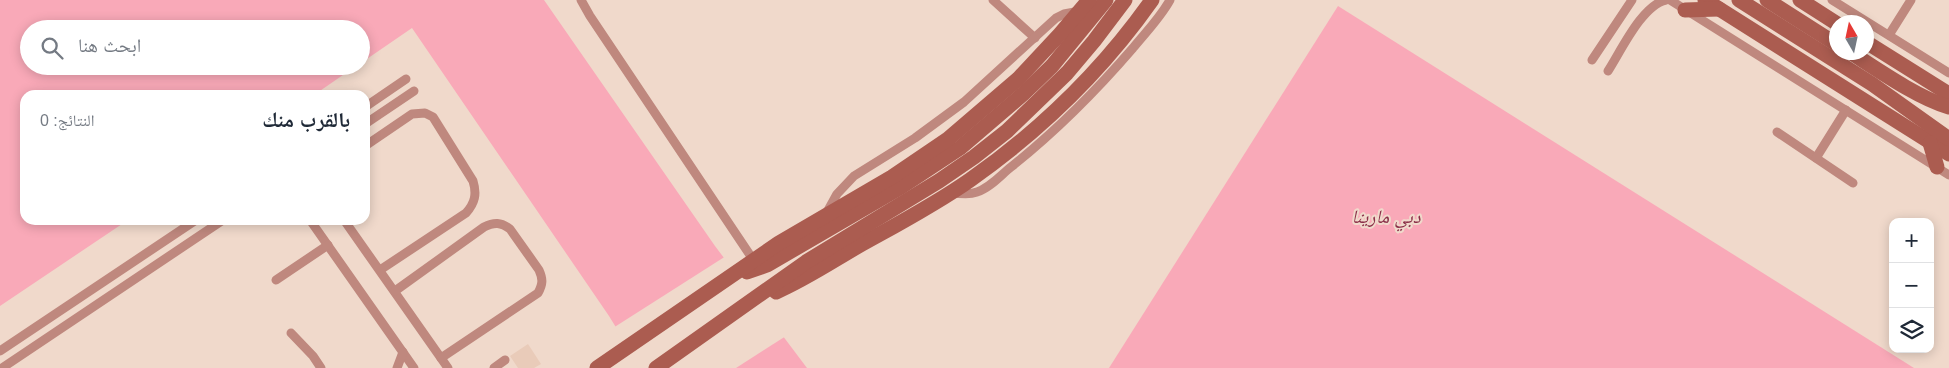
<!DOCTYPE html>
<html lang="ar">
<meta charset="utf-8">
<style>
body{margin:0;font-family:Arial,"Noto Naskh Arabic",sans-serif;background:#f2f2f3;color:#1f2937;direction:rtl}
.controls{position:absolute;right:15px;bottom:15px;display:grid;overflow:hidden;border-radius:10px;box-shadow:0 2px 12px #0003}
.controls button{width:45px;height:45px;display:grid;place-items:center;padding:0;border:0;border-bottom:1px solid #e0e1e3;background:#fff;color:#1f2937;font:25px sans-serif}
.compass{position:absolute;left:1829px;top:15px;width:45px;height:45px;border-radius:50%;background:#fff;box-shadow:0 2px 12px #0003;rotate:351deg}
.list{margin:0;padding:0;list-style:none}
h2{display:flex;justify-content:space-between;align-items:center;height:65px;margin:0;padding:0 20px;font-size:21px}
h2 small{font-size:16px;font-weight:400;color:#747a83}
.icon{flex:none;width:28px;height:28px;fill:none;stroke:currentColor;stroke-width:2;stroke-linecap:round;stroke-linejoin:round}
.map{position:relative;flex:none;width:1949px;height:368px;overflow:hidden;direction:ltr}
.search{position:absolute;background:#fff;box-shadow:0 2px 12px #0003;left:20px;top:20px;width:350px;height:55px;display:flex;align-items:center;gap:12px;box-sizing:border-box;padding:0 18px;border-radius:28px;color:#747a83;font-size:19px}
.panel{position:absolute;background:#fff;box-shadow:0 2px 12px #0003;left:20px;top:90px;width:350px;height:135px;border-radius:15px;direction:rtl}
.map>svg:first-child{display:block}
.built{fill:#e9cbb9}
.water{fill:#f9a9b8}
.pier{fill:#f0d9cb}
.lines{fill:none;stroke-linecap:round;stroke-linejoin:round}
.lane{stroke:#bf887e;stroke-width:9}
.secondary{stroke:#ab5c50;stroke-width:15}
.labels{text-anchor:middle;stroke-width:4;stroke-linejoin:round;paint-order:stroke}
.water-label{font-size:19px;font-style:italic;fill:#8b3049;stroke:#f0d9cb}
</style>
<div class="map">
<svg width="1949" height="368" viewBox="0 0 1949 368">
<rect width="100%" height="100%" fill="#f0d9cb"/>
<polygon class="built" points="528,344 541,364 534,368 518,368 510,356"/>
<g class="water">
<polygon points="0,0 544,0 715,246 807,368 641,368 609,316 412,28 361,63 361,29 29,29 29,66 356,66 314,95 25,95 25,220 128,220 0,306"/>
<polygon points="1338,6 1914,368 1109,368"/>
</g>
<polygon class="pier" points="726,256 786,336 736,368 638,368 613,328"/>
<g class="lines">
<g class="lane">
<polyline points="581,0 590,16 754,261"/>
<polyline points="993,0 1035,38"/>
<polyline points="1670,0 1949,175"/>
<polyline points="1832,0 1949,73"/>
<polyline points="1889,35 1911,0"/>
<polyline points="1592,60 1632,0"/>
<path d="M1608 71C1621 51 1642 5 1666 0"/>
<polyline points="365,107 406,79"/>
<polyline points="365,124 414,91"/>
<polyline points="1777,132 1853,183"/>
<path d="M365 146 412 114 425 113 433 117 473 181C477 194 475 203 466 213L380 270"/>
<polyline points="1816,158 1846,110"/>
<path d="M951 192C960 194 969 195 977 192 990 188 1001 175 1011 167 1055 132 1096 91 1133 48 1146 32 1160 18 1170 0"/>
<polyline points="826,214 837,194 854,176 915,138 964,102 1056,18 1064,14 1080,11"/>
<polyline points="310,220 414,368"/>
<polyline points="344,220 448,368"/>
<polyline points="276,280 328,245"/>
<path d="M395 291 484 227C494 222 501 222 510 229L539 270C543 279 543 284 538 293L441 358"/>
<polyline points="291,333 313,356 321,368"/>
<polyline points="0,351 196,220"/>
<polyline points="2,368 223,220"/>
<polyline points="397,368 403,352"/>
<polyline points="494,368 505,360"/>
</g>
<g class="secondary">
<polyline points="1705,0 1949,154"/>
<polyline points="1739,0 1872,84 1949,139"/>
<polyline points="1767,0 1836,44"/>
<polyline points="1800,0 1836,23"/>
<polyline points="1685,10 1719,9"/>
<polyline points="1866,42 1949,94"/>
<path d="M1850 52C1878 70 1918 98 1949 107"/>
<polyline points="1930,143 1937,167"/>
<polyline points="747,272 767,265 901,187 960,148 1023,94 1052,66 1106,0"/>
<path d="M776 292C806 279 834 260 862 244 898 224 936 204 970 180 1041 130 1102 71 1152 0"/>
<polyline points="597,368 779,243 892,177 948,139 1018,79 1060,34 1089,0"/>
<polyline points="656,368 806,262 939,181 974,157 1007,131 1067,73 1094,41 1125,0"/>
</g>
</g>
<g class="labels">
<g class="water-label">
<text x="1386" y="223">دبي مارينا</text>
</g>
</g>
</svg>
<div class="controls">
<button>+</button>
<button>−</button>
<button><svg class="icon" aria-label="layers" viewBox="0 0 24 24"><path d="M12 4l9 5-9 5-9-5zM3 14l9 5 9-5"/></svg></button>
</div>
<svg class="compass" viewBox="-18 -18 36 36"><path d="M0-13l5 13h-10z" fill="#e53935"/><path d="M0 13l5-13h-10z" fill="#747a83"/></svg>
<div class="search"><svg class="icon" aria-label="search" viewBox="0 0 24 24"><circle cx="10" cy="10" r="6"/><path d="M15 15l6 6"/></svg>ابحث هنا</div>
<section class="panel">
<h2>بالقرب منك<small>النتائج: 0</small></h2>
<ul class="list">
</ul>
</section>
</div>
